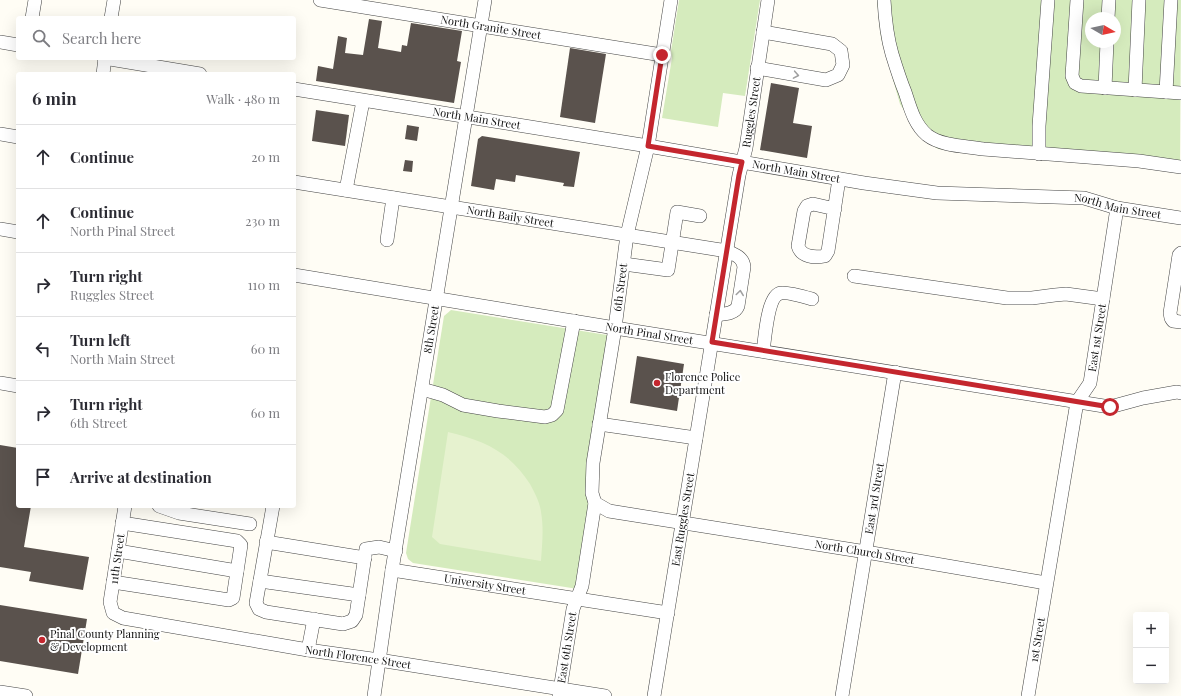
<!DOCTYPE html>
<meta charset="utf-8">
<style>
body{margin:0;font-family:"Playfair Display",serif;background:#f2f2f3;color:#2b2b33}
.controls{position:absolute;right:12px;bottom:12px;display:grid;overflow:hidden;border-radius:4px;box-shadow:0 4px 16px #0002}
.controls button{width:36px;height:36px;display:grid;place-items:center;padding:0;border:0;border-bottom:1px solid #e1e1e2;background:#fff;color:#2b2b33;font:20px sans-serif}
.compass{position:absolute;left:1085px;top:12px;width:36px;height:36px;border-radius:50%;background:#fff;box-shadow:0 4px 16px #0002;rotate:99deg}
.stop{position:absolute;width:12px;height:12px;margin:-9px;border:3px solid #c4262e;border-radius:50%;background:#fff}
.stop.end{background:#c4262e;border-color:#fff;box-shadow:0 1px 4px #0008}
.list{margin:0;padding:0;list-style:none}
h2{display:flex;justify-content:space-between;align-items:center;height:52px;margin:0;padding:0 16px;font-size:17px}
h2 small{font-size:13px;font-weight:400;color:#7c7c81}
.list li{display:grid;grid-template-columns:26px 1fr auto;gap:12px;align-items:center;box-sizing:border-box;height:64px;padding:0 16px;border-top:1px solid #e1e1e2}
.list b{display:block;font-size:15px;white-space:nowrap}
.list p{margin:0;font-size:13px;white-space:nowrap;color:#7c7c81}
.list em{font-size:13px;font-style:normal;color:#7c7c81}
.icon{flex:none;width:22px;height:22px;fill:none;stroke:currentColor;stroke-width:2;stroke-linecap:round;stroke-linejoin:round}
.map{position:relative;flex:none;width:1181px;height:696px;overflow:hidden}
.search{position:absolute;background:#fff;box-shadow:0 4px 16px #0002;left:16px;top:16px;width:280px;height:44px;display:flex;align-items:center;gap:10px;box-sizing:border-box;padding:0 14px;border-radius:4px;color:#7c7c81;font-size:15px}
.panel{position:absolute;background:#fff;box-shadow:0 4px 16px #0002;left:16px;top:72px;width:280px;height:436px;border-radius:4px}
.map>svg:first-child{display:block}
.green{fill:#d5ebbd;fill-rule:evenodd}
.pitch{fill:#e6f2cf}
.building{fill:#5a524d}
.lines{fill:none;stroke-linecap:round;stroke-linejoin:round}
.minor-casing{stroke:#444;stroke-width:14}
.minor{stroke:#fff;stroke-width:13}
.oneway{stroke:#a0a0a0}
.route{stroke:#c4262e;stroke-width:5}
.poi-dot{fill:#c4262e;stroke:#fff;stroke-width:1.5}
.labels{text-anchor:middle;stroke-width:4;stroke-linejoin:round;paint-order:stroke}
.street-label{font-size:11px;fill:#111;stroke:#fff}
.poi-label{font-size:11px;fill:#111;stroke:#fff;text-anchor:start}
</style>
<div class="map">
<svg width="1181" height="696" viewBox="0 0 1181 696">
<rect width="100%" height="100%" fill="#fffdf5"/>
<g class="green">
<polygon points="679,0 760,0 745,96 723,93 718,127 662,118 672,58 671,51"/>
<path d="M877 0H1181L1180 170 938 149 922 139 900 104 881 38ZM1091 18H1115V42H1091Z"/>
<polygon points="451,310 607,335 611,339 590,503 578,589 413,563 408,559 406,553 444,316"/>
</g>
<path class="pitch" d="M448 432C483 440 510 452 530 484 535 493 540 503 541 512 544 529 542 545 541 561L440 544 432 537Z"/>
<g class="building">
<polygon points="369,19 382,21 378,48 401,52 402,45 407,46 411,23 462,31 457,61 461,62 454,103 316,81 318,66 333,69 338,36 347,38 345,53 363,55"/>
<polygon points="570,48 606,54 595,123 560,117"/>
<polygon points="771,83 799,88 793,123 812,126 807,158 760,150"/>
<polygon points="316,110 349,115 345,146 312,141"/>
<polygon points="407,125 419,127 417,141 405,139"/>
<polygon points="482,136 580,152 574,187 563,186 564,183 516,175 515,182 496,179 494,190 471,186 478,139"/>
<polygon points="405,160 413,161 412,172 403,171"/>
<polygon points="637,356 684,364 677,411 630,403"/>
<polygon points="0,445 18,448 18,506 31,506 24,547 89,557 83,590 29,581 31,572 0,567"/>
<polygon points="0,605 87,619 78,674 0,661"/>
</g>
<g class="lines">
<defs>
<g id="minor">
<path id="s1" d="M320 0 662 55"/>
<path d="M884 0C885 18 887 37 892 54 896 67 900 80 905 92 910 107 914 124 927 135 941 146 965 146 983 149L1139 161 1181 167"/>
<polyline points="1077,0 1072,76 1075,83 1081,86 1181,93"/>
<polyline points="32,18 35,0"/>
<polyline points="111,18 114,0"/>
<polyline points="1108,18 1109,0"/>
<polyline points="0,42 18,45"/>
<polyline points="104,58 200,74"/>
<polyline points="757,68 826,80 838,75 843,65 841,51 832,44 763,32"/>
<polyline points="103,74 105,58"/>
<polyline points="1105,88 1107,42"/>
<path id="s2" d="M294 89 648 146 864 183 937 193 1084 198 1117 208 1181 218"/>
<polyline points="1135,90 1139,0"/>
<polyline points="1166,92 1171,0"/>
<polyline points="0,134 18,137"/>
<polyline points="1039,154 1039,126 1048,0"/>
<path id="s3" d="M294 182 727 251C735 255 743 257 744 267L738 306C735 314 724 314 716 315"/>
<polyline points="346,190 363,101"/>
<path d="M835 209 813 204 807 206 804 211 798 246C801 257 815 258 825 256L828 251 839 179"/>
<polyline points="0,229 18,232"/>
<polyline points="387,240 393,198"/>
<polyline points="1181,253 1179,255 1170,313 1171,318 1173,321 1181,322"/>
<polyline points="624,264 668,270 677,212 700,216"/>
<path id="s4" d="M294 275 615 328 1110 407 1143 398 1177 392 1181 393"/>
<polyline points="854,276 1007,298 1032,298 1055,295 1066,294 1103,299"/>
<path d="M763 351C765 340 767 295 781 293 786 292 805 297 812 299"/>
<polyline points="0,383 18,386"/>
<polyline points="422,389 443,395 463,405 498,411 545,417 552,415 557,410 574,321"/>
<polyline points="599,424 696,438"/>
<path id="s5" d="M595 503 609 511 866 552 1046 583"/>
<path id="s6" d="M125 506 110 602 113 613 123 618 308 650 379 660 605 696"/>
<polyline points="159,506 179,513 250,524"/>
<polyline points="273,506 256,603 259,609 266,612 343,624 352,621 356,615 366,549 379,547 396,551"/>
<polyline points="266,542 365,558"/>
<polyline points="118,551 237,571"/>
<path id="s7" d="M392 570 668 613"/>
<polyline points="260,581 359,595"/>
<polyline points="113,582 229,600 233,598 241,545 237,541 122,523"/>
<polyline points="308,650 314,619"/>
<polyline points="0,692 26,696"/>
<path id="s8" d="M374 696 392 570 485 0"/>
<path id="s9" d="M559 696 573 609 582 586 595 503 592 493 593 463 615 328 627 235 648 146 671 0"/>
<path id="s10" d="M654 696 739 175 746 148 768 0"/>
<path id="s11" d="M842 696 895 372"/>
<path id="s12" d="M1028 696 1077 402 1090 383 1117 208"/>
</g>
</defs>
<use href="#minor" class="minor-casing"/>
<use href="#minor" class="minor"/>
</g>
<defs><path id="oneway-chevron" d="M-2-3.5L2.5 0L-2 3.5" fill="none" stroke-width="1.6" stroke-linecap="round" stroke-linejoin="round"/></defs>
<g class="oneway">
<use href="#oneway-chevron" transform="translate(796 75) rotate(10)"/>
<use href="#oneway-chevron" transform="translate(740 293) rotate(-82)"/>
</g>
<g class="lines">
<polyline class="route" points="662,55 648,146 742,162 739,175 712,342 1110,407"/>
</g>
<g class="poi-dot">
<circle cx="657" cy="383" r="4"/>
<circle cx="42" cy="640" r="4"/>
</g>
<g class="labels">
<g class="street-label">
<text dy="4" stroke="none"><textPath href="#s1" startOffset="173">North Granite Street</textPath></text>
<text dy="4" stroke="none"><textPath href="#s10" startOffset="592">Ruggles Street</textPath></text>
<text dy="4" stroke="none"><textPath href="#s2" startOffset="185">North Main Street</textPath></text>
<text dy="4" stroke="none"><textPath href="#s2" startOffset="509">North Main Street</textPath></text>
<text dy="4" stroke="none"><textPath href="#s2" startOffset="833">North Main Street</textPath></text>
<text dy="4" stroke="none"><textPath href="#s3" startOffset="219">North Baily Street</textPath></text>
<text dy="4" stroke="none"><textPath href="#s9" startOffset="415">6th Street</textPath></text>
<text dy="4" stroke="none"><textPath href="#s8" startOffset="371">8th Street</textPath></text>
<text dy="4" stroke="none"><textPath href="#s4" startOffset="360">North Pinal Street</textPath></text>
<text dy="4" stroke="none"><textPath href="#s12" startOffset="367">East 1st Street</textPath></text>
<text dy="4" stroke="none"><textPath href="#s11" startOffset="200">East 3rd Street</textPath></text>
<text dy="4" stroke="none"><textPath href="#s10" startOffset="179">East Ruggles Street</textPath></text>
<text dy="4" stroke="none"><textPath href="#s5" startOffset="275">North Church Street</textPath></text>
<text transform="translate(117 559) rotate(-82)" y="4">11th Street</text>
<text dy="4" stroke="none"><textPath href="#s7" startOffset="94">University Street</textPath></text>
<text dy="4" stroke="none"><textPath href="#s12" startOffset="57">1st Street</textPath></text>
<text dy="4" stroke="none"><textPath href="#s9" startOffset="49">East 6th Street</textPath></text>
<text dy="4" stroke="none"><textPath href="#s6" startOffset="358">North Florence Street</textPath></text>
</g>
<g class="poi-label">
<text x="665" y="381">Florence Police<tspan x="665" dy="13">Department</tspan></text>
<text x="50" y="638">Pinal County Planning<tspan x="50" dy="13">&amp; Development</tspan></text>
</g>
</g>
</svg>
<div class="controls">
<button>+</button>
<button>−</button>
</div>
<svg class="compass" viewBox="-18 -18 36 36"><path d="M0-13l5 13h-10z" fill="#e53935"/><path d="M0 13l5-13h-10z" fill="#7c7c81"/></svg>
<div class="stop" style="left:1110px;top:407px"></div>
<div class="stop end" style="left:662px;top:55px"></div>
<div class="search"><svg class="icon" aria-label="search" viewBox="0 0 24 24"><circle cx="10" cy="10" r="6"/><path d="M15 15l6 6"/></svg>Search here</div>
<section class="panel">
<h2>6 min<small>Walk · 480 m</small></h2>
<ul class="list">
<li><svg class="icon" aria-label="ahead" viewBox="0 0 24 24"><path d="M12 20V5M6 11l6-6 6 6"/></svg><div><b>Continue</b></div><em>20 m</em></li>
<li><svg class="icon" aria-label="ahead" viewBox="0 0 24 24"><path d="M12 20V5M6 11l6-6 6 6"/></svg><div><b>Continue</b><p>North Pinal Street</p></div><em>230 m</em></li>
<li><svg class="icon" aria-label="right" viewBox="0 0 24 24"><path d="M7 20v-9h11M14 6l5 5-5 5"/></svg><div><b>Turn right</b><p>Ruggles Street</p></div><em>110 m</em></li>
<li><svg class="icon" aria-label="left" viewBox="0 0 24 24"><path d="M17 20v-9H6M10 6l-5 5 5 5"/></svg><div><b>Turn left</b><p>North Main Street</p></div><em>60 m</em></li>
<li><svg class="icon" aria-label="right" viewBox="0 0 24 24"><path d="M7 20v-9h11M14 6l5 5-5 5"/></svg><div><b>Turn right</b><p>6th Street</p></div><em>60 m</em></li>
<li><svg class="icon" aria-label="arrive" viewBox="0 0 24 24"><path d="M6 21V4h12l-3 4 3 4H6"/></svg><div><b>Arrive at destination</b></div></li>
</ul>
</section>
</div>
